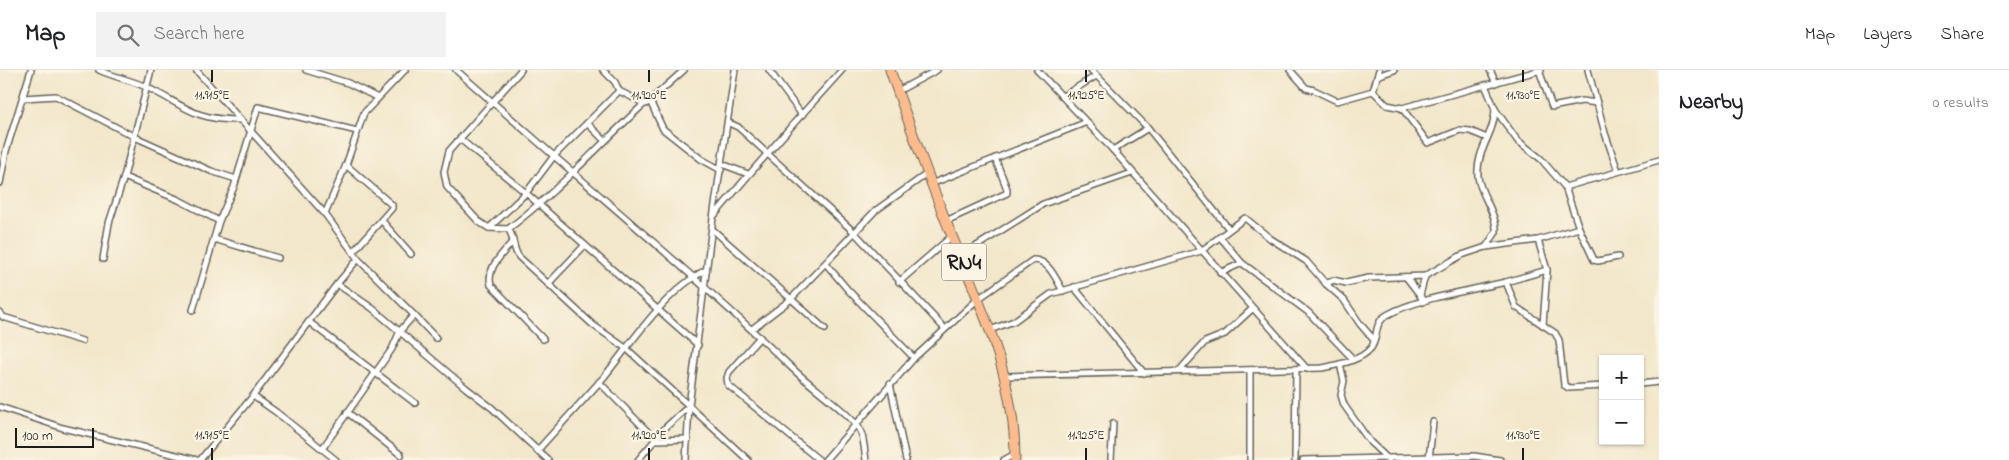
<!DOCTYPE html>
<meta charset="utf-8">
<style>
body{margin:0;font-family:"Indie Flower",sans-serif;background:#f2f2f2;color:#202124}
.controls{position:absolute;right:15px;bottom:15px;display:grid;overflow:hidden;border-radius:0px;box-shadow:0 1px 4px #0004}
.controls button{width:45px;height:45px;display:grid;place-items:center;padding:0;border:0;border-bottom:1px solid #e0e0e0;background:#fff;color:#202124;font:25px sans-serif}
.scale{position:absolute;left:15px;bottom:12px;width:79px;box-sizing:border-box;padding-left:5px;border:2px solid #1c1c1c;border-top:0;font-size:14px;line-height:18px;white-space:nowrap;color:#1c1c1c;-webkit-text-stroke:4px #fcf5e5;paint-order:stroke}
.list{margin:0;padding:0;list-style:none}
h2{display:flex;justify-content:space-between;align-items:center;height:65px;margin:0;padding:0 20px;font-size:21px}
h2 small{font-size:16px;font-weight:400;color:#757577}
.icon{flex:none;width:28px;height:28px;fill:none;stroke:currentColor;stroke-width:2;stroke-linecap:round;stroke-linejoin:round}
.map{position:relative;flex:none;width:1659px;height:390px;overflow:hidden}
header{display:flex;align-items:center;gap:30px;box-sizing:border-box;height:70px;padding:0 25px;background:#fff;border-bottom:1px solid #e0e0e0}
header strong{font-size:24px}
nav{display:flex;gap:28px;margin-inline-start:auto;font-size:18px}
.search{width:350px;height:45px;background:#f2f2f2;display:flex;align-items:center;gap:12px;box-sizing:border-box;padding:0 18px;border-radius:0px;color:#757577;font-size:19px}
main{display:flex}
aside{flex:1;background:#fff}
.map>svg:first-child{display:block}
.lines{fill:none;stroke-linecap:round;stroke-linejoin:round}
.minor-casing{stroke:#676359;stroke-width:8}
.trunk-casing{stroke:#676359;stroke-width:11}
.minor{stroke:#fff;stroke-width:5}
.trunk{stroke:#fbbb8d;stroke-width:9}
.ticks{fill:none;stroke:#1c1c1c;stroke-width:2}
.labels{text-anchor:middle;stroke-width:4.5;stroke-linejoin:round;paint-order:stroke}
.shield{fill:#fcf5e5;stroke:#5f5d58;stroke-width:1}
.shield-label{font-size:21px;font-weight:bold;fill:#1c1c1c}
.ticks-label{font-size:12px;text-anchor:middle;fill:#1c1c1c;stroke:#fcf5e5;stroke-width:4.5;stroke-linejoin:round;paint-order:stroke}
</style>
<header>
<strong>Map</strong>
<div class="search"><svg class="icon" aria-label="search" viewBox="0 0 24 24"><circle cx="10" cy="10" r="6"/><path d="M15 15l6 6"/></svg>Search here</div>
<nav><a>Map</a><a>Layers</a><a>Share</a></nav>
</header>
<main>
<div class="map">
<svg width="1659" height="390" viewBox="0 0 1659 390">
<rect width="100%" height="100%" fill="#fcf5e5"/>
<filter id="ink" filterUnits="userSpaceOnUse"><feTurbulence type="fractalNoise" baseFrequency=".02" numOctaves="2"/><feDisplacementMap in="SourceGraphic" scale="10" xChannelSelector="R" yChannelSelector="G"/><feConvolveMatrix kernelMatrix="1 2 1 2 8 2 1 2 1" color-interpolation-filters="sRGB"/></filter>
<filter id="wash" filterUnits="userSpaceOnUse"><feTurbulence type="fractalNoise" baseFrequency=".0096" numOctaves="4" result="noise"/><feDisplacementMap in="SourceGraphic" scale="20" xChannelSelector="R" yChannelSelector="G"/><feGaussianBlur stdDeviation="1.12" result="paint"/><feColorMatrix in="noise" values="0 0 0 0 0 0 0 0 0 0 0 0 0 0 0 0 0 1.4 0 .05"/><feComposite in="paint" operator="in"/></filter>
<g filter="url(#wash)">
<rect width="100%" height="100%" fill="#f2e7cb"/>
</g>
<g filter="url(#ink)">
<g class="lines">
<defs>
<g id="minor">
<path d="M99 0C114 7 131 10 146 17 184 35 193 50 239 50"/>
<polyline points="196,0 325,144"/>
<polyline points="306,0 348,13 378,28"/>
<polyline points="456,0 554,86 619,21 646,34 684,0"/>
<path d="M521 0 449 81 444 102 447 117 479 152 489 158 508 159C515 167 512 178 519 187L593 255 627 279 748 390"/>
<polyline points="603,0 615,12 619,21"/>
<polyline points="769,0 802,45"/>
<polyline points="1037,0 1113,80 1307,299"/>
<polyline points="1091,0 1148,58 1229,159"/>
<polyline points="1290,0 1306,18 1314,20 1337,31 1373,21 1379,0"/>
<polyline points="1490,0 1496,13"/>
<polyline points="1539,0 1552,37 1582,31 1597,33"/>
<polyline points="1588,0 1605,63 1618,101"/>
<polyline points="1380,5 1394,0"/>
<polyline points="1485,15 1495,39 1517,70 1541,89 1565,117 1579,158 1594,190 1598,191 1618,187"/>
<polyline points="898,21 937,0"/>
<polyline points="1373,21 1387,35 1402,38"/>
<polyline points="1063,26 1096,6"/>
<polyline points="23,28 56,26 135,67 211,101 236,109"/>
<polyline points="650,31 663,59 701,89 721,100"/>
<polyline points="587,53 604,70"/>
<polyline points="729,53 738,57 854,162 945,259"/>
<polyline points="1487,68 1470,61 1460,60 1428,73 1402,38 1541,0"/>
<polyline points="460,69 526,123 698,275"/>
<polyline points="1113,80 1148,58"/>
<polyline points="722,94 748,104"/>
<polyline points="346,95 392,135 392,138 353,182"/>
<polyline points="124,107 179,130 219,151"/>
<polyline points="0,113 6,81 31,0"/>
<polyline points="931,114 1087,52"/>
<polyline points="1565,117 1659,90"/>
<path d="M713 147C755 97 798 48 842 0"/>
<polyline points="382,151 411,184"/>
<polyline points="946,151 1007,123 1007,119 995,88"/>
<path d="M489 158 526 123 554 86C635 156 716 225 793 299 812 317 839 335 856 354 864 362 864 379 866 390"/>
<path d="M508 159C557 122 598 76 643 35"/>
<polyline points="712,159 825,259"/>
<polyline points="1220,167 1242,193 1308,242 1353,289"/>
<polyline points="214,169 278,188"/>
<polyline points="1538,170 1547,200 1543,255"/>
<path d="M512 172C502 185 486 198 491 215L543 269"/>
<polyline points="1486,177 1538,170 1579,158"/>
<polyline points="961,186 1043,134 1132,103"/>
<polyline points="103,189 109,153 124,107 151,0"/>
<polyline points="826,194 848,220 914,288"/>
<polyline points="1220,203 1242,193"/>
<polyline points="1406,207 1420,225 1423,232"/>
<polyline points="899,212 952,166"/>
<polyline points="1506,212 1547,200"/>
<polyline points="337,214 372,238 466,318 492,338 548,390"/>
<polyline points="548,214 584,176"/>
<path d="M1326 214 1333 210 1346 213 1369 208 1425 206 1462 185 1486 177 1496 162V157C1494 139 1479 122 1478 106 1476 80 1495 63 1495 39"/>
<polyline points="1074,217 1144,303"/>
<polyline points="1420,225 1425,206"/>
<polyline points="193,240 219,151 234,117 258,37 357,61"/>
<polyline points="0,243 3,247 82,271"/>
<polyline points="414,245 436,268"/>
<polyline points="309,252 415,333"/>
<polyline points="752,259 790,230 875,141 928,103"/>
<polyline points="990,260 1014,251 1051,224 1201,181 1245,148 1271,169 1306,191 1326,214 1344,230 1360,254 1374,270"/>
<polyline points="760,267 729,302 727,308 728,315 819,390"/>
<polyline points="1340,294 1344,311 1341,325 1344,335 1370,372 1389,390"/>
<polyline points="1179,301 1205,272 1225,264 1252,239"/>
<path d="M1005 306 1322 298C1336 295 1361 291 1371 278 1379 267 1373 253 1387 245 1415 229 1472 220 1506 212L1516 237 1555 263 1559 270 1564 315 1569 318 1603 316"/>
<polyline points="599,312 656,370 688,369"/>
<polyline points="890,314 906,390"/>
<polyline points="1640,314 1659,312"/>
<polyline points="253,326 276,342 336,390"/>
<polyline points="0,337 63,358 197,390"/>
<polyline points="347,342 401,385"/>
<polyline points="322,379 392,279 400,261 414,245 358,189"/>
<path d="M537 381C559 356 582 332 604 307 632 272 666 220 706 200"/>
<polyline points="1429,389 1433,352"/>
<polyline points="200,390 253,326 337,214 358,189 325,144 346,95 364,43 405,0"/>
<polyline points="638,390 666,357 689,336"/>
<polyline points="686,390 689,336 713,148 735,0"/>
<path d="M825 390 914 288 978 229 1033 190C1048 189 1056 209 1063 221"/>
<polyline points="1004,390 1015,384"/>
<polyline points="1111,390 1113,353"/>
<polyline points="1250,390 1250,300"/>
<polyline points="1295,390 1296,299"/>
<polyline points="1303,390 1474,386 1500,390"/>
</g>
<path id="trunk" d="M890 0C908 51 927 103 947 154 978 230 1016 306 1015 390"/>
</defs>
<use href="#minor" class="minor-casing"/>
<use href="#trunk" class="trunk-casing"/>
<use href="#minor" class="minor"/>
<use href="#trunk" class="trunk"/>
</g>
</g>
<path class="ticks" d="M212 0V12M649 0V12M1086 0V12M1523 0V12M212 378V390M649 378V390M1086 378V390M1523 378V390"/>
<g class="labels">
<rect class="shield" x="941.5" y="173.5" width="45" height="37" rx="4"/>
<g class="shield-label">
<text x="964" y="199">RN4</text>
</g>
</g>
<g class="ticks-label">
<text x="212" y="29">11.915°E</text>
<text x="649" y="29">11.920°E</text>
<text x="1086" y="29">11.925°E</text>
<text x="1523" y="29">11.930°E</text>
<text x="212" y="369">11.915°E</text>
<text x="649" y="369">11.920°E</text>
<text x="1086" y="369">11.925°E</text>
<text x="1523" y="369">11.930°E</text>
</g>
</svg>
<div class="controls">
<button>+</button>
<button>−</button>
</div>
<div class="scale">100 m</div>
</div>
<aside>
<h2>Nearby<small>0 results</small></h2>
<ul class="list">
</ul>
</aside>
</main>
